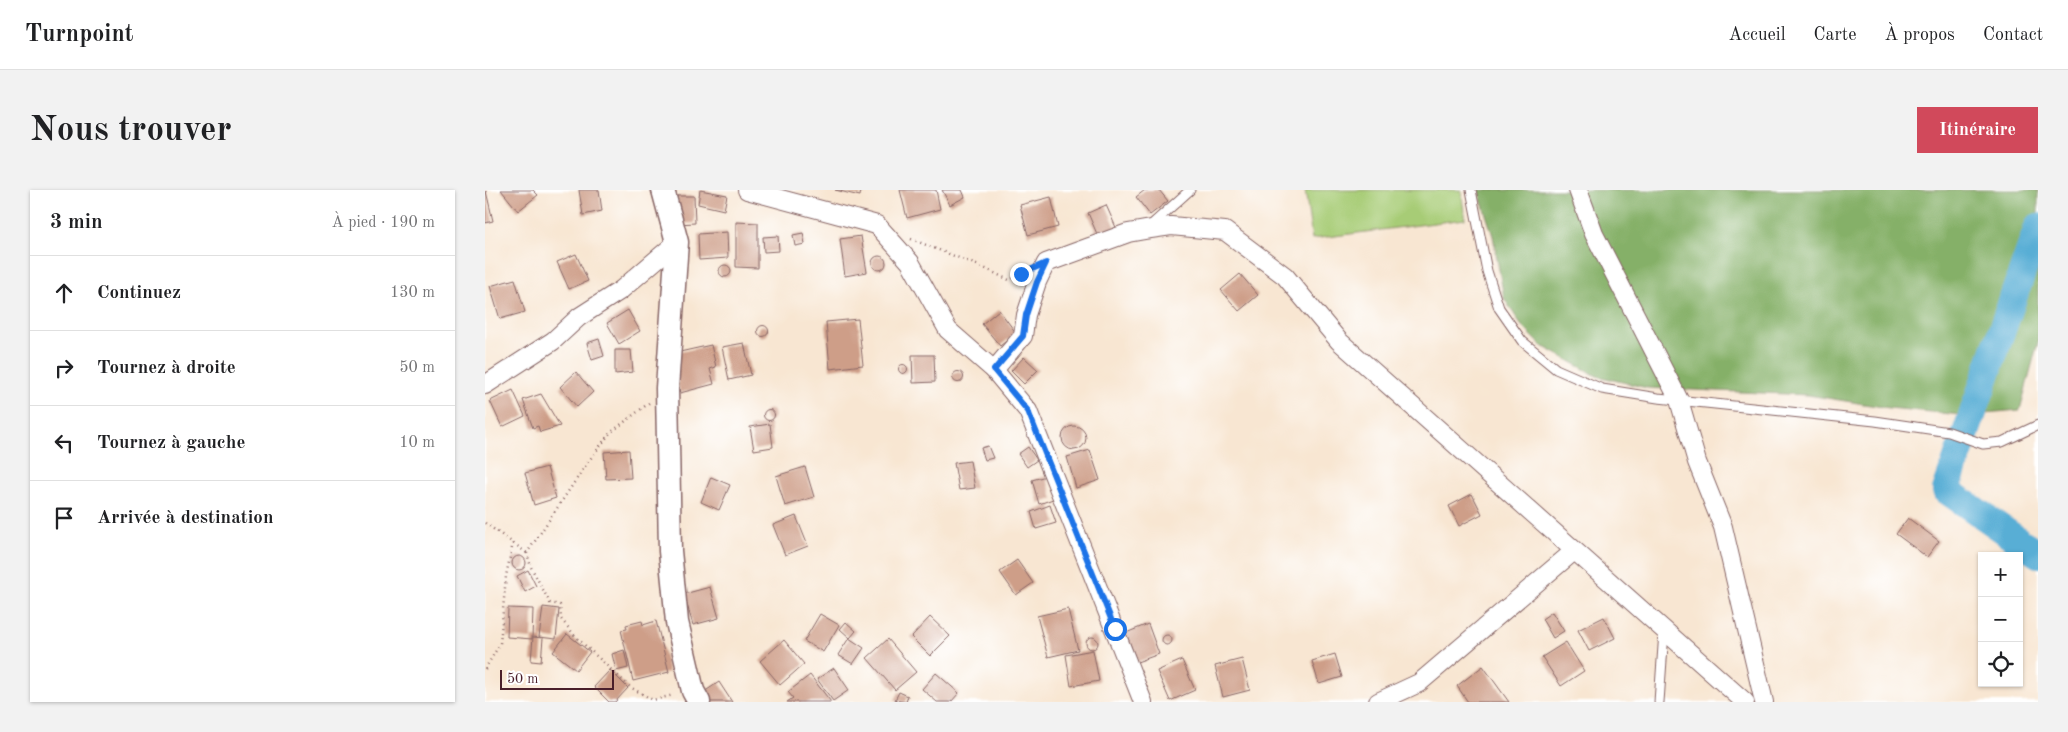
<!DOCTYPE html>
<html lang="fr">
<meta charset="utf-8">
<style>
body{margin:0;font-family:"Old Standard TT",serif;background:#f2f2f2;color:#202124}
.controls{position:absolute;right:15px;bottom:15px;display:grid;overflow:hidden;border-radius:0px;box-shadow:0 1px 4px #0004}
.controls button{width:45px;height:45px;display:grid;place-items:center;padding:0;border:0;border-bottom:1px solid #e0e0e0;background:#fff;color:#202124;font:25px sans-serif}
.scale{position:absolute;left:15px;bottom:12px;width:114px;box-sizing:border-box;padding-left:5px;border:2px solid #4a1f2b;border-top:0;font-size:14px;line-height:18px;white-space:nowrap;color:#4a1f2b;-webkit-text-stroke:4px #fff;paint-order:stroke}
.stop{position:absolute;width:15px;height:15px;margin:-11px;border:4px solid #1a73e8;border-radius:50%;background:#fff}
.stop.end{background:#1a73e8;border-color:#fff;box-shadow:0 1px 5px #0008}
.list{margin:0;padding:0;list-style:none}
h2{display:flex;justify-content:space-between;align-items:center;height:65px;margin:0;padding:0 20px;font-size:21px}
h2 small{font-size:16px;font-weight:400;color:#757577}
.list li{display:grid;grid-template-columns:32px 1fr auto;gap:15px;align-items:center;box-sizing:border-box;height:75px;padding:0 20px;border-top:1px solid #e0e0e0}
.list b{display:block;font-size:19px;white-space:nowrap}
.list em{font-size:16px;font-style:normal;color:#757577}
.icon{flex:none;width:28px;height:28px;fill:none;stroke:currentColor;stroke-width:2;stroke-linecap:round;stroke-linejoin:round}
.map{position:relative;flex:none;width:1553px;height:512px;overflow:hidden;border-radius:0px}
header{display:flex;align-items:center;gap:30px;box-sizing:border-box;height:70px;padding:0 25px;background:#fff;border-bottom:1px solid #e0e0e0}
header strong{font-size:24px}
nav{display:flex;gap:28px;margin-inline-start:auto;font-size:18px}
.intro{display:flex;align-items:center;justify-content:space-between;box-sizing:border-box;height:120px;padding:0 30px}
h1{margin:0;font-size:35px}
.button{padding:12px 22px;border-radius:0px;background:#d1495b;color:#fff;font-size:18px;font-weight:700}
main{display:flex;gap:30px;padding:0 30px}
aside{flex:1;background:#fff;border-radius:0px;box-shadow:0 1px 4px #0004}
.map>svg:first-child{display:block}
.green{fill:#a7cc76;stroke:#787650}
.forest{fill:#85b067;stroke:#686849}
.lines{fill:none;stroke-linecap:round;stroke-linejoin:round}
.river{stroke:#59aed5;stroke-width:28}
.building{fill:#ce9e88}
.service-casing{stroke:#876565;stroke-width:11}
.minor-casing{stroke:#876565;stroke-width:20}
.tertiary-casing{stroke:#876565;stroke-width:25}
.path{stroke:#876565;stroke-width:2.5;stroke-dasharray:1 4;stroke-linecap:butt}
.service{stroke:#fff;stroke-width:9}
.minor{stroke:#fff;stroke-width:18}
.tertiary{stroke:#fff;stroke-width:22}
.route{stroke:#1a73e8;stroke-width:6}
</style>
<header>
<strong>Turnpoint</strong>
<nav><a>Accueil</a><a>Carte</a><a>À propos</a><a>Contact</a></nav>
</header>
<div class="intro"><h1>Nous trouver</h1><a class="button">Itinéraire</a></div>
<main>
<aside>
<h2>3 min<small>À pied · 190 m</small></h2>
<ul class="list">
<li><svg class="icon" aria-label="ahead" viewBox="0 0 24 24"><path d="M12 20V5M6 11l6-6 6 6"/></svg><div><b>Continuez</b></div><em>130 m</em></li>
<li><svg class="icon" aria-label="right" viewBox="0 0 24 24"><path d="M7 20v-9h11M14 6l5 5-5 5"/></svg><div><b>Tournez à droite</b></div><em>50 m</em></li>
<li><svg class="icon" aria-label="left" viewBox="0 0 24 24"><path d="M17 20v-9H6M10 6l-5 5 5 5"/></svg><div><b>Tournez à gauche</b></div><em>10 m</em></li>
<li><svg class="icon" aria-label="arrive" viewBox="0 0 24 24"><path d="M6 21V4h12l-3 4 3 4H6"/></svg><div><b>Arrivée à destination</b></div></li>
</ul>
</aside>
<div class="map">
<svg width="1553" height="512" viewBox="0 0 1553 512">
<rect width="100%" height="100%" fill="#fff"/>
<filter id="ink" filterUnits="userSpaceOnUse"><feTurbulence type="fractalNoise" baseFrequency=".02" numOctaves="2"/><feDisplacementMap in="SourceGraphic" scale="10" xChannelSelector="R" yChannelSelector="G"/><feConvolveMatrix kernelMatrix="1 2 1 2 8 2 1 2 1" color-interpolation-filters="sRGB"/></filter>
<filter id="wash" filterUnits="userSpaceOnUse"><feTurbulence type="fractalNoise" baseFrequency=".0096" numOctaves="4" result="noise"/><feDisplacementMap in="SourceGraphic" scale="20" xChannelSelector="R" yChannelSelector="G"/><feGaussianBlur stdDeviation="1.12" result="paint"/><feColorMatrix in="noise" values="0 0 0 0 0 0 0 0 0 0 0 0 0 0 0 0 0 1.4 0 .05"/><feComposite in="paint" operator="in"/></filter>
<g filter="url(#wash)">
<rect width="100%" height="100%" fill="#f8e6d2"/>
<polygon class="green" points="820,0 976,0 980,29 827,49"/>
<polygon class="forest" points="993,0 1553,0 1553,152 1535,220 1476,225 1404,218 1323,205 1162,198 1112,186 1057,156 1036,135 1019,108 1008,46"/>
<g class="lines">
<polyline class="river" points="1553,37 1461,300 1553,364"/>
</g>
<g id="blocks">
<g class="building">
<polygon points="16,0 48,0 53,5 33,21"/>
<polygon points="94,0 114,0 117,21 98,25"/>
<polygon points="215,0 242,5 239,20 213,14"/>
<polygon points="350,0 376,0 375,6"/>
<polygon points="415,0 451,0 455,19 422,28"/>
<polygon points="457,0 477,0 480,7 465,15"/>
<polygon points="660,0 674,0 683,11 665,25 651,7"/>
<polygon points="1,1 8,31 0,33 0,2"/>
<polygon points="192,6 209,6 210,33 192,34"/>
<polygon points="566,7 573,37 543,45 535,15"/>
<polygon points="621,15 633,42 615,51 603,23"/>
<polygon points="251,32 273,33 273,78 251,77"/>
<polygon points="242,42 243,68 214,70 213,44"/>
<polygon points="318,43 320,54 310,56 308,45"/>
<polygon points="293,46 294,61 279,62 278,47"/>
<polygon points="376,46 382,82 360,86 355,49"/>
<polygon points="91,64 103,91 84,99 72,72"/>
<circle cx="394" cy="73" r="7"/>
<circle cx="240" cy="81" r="6"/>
<polygon points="755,84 773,105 754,121 736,100"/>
<polygon points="30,89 40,122 15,129 5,96"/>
<polygon points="143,120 155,141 134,154 122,133"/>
<polygon points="514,120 531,143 515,156 497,134"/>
<polygon points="373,129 378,175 345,179 341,132"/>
<circle cx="278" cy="141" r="5.5"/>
<polygon points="114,149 119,166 107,170 102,153"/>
<polygon points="259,153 266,185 244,190 237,157"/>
<polygon points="226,155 231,177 225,179 229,194 195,203 186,164"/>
<polygon points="130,160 146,160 148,182 130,184"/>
<polygon points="427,165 449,165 450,192 428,193"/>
<polygon points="539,167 553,180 539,194 526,181"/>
<circle cx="418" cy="179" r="4.5"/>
<circle cx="473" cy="187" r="5.5"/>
<polygon points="91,182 108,202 92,217 75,197"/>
<polygon points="28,200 40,226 17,237 5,211"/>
<polygon points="56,204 75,236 55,242 53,236 48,238 38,210"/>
<circle cx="284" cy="225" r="5.5"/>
<polygon points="285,234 288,257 269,260 265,237"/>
<circle cx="589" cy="248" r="12"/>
<polygon points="503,256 508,268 500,270 496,258"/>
<polygon points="543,257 552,270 542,277 533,264"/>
<polygon points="144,260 146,288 121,289 119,262"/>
<polygon points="605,260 615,290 591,298 582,267"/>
<polygon points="485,271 490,298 474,300 469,273"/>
<polygon points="62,277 71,308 49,315 40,283"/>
<polygon points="320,277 329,307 300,316 291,286"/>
<polygon points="561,286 568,309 554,314 547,290"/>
<polygon points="226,287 245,295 234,320 216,312"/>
<polygon points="987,304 997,324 974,336 964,316"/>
<polygon points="565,315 571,333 551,339 546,322"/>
<polygon points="311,326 323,356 300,365 288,335"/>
<polygon points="1423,328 1454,351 1442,367 1411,344"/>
<circle cx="34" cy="373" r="7"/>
<polygon points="532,370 548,393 531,405 515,382"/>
<polygon points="43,380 51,396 40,402 32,386"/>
<polygon points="225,397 234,428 208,435 199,404"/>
<polygon points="58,417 74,419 71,449 54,447"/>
<polygon points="23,418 48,419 47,449 22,447"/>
<polygon points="583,419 593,460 563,467 552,426"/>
<polygon points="1067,422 1079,441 1068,448 1057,429"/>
<polygon points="335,424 354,435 338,462 319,451"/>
<polygon points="445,427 465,446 445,466 426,447"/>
<polygon points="1119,427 1130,448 1104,461 1093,440"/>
<polygon points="157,431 158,435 171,431 184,482 148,491 136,440 142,439 141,435"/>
<polygon points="361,432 371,441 365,448 355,439"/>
<polygon points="663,434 674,464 652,472 641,443"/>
<polygon points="82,444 105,462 91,480 68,462"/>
<circle cx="682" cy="450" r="5"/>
<circle cx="607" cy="453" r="6"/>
<polygon points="48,447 58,448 56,472 46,471"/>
<polygon points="364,448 379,458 368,474 353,465"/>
<polygon points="403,449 431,482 410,500 382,468"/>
<polygon points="299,450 319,474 295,495 275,471"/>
<polygon points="1081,452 1099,481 1076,496 1057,467"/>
<polygon points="139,460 143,478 131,481 127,464"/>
<polygon points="608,460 614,491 586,496 581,465"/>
<polygon points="850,464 857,487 834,494 827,471"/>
<polygon points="757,469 765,500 738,507 730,476"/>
<polygon points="697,470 710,500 685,511 672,481"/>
<polygon points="998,476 1024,512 983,512 972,496"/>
<polygon points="349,478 364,500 348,511 332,489"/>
<polygon points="125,480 143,498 130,512 124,512 109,497"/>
<polygon points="451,483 474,503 466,512 452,512 437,499"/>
<polygon points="325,485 346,512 302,512 308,508 303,502"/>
<polygon points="234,492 247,512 217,512 213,506"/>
<polygon points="414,502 423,506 421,512 410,510"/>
</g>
</g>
</g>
<g filter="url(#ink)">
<use href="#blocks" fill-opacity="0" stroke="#876565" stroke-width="1"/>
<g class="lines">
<defs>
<g id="service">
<polyline points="986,0 1002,81 1014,118 1037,151 1071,179 1117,199 1173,208 1390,231 1464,242 1498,254 1517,252 1553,235"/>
<polyline points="664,37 705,0"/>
<polyline points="1174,512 1179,442"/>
</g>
<g id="minor">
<polyline points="262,0 392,35 425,72 463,140 509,180 543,221 658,512"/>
<polyline points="1093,0 1109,44 1194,210 1212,272 1238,337 1279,512"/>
<polyline points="509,180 538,146 541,125 552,92 561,73 643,43 660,40 686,36 740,41 800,86 854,151 1260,512"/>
<polyline points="0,195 68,151 94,127 136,100 192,52"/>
<polyline points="893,512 934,493 1089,361"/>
</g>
<polyline id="tertiary" points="178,0 192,52 182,198 185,361 192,432 208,501 214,512"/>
</defs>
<use href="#service" class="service-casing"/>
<use href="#minor" class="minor-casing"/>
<use href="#tertiary" class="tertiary-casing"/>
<g class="path">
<polyline points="426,49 497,77 524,90 538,83"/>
<polyline points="164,213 125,243 103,272 42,363 46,377 65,413 75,415 76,429 92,448 145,497 168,510 189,505"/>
<polyline points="0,333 42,363"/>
<polyline points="0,479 15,454 21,386 28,353"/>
</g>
<use href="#service" class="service"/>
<use href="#minor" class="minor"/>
<use href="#tertiary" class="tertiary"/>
</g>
</g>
<g class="lines" filter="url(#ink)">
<polyline class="route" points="536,84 561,73 552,92 541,125 538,146 509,180 543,221 630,439"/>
</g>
</svg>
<div class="controls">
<button>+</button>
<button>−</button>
<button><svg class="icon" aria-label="locate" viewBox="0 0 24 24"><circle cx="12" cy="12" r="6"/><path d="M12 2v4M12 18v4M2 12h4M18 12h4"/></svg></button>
</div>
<div class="scale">50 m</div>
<div class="stop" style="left:630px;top:439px"></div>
<div class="stop end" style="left:536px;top:84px"></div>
</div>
</main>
